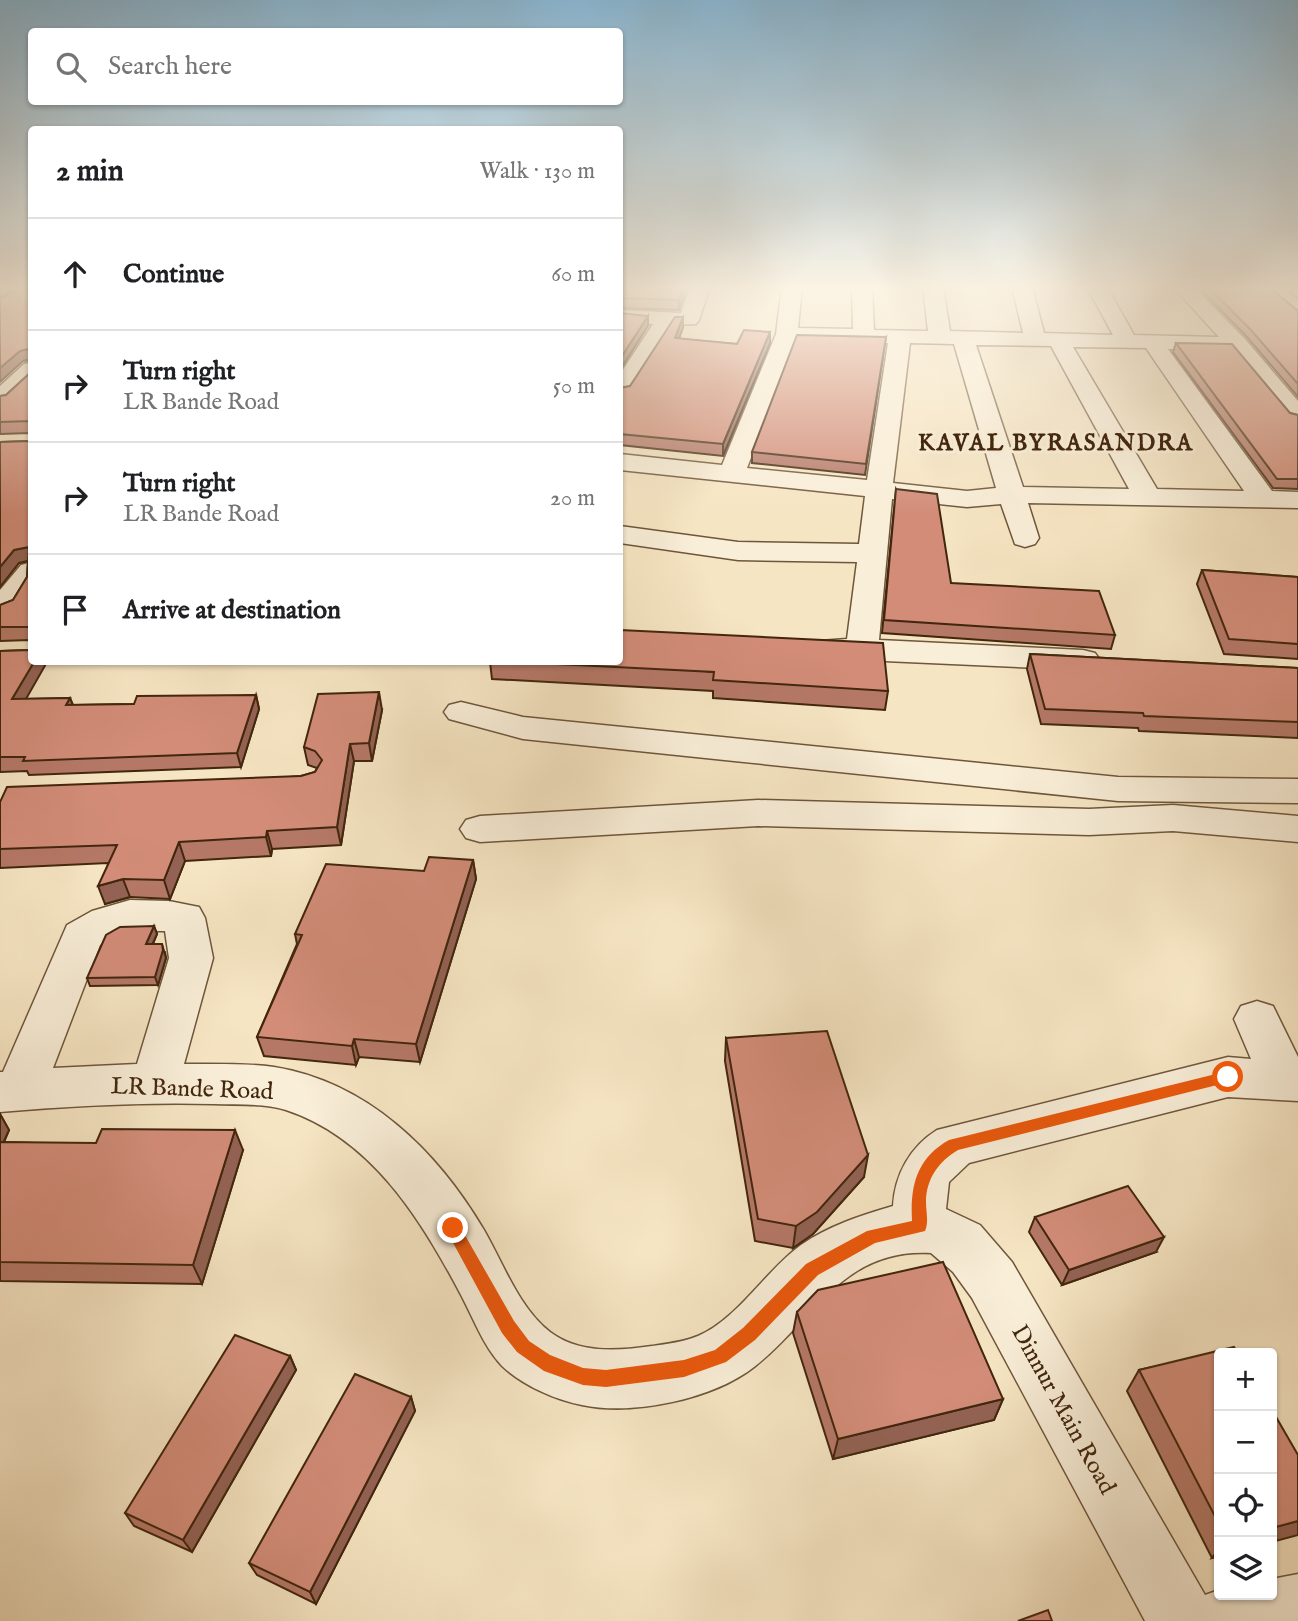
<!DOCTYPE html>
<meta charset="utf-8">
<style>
body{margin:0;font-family:"IM FELL English",serif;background:#f2f2f2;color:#202124}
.controls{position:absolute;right:21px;bottom:21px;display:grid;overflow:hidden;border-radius:7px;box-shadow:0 2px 5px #0004}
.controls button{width:63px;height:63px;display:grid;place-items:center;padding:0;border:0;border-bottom:2px solid #e0e0e0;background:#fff;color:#202124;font:35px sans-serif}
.stop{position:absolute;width:21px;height:21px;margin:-16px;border:5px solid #ea580c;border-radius:50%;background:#fff}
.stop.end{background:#ea580c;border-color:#fff;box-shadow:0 2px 7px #0008}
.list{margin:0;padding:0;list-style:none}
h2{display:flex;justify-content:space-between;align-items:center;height:91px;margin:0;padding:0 28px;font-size:30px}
h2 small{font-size:23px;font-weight:400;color:#757577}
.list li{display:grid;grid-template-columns:46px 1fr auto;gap:21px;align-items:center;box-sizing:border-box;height:112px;padding:0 28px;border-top:2px solid #e0e0e0}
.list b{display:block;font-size:26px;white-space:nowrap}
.list p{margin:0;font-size:23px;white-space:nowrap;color:#757577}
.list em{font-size:23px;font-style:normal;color:#757577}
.icon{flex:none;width:38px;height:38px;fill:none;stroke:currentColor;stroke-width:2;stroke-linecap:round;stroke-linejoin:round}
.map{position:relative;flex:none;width:1298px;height:1621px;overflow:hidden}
.search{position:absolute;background:#fff;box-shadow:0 2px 5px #0004;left:28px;top:28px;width:595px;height:77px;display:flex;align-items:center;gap:18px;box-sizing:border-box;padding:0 24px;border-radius:7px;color:#757577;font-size:26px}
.panel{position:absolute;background:#fff;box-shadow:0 2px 5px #0004;left:28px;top:126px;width:595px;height:539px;border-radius:7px}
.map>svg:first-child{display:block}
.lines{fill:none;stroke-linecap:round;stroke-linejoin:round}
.minor-casing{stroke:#6f563a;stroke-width:3}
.minor{fill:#f9eed8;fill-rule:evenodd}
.wall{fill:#b57867;stroke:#42260d;stroke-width:2}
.shaded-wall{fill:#936254;stroke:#42260d;stroke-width:2}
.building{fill:#d28c78;stroke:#42260d;stroke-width:2}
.route{fill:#ea580c}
.labels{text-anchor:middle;stroke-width:6;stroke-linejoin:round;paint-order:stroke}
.far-district-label{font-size:23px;font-weight:bold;letter-spacing:2px;fill:#42260d;stroke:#f9eed8}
.near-street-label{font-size:24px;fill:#42260d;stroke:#f9eed8}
</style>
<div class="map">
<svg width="1298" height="1621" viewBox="0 0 1298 1621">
<rect width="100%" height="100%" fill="#f6e5c3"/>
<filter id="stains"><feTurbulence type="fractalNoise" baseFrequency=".00286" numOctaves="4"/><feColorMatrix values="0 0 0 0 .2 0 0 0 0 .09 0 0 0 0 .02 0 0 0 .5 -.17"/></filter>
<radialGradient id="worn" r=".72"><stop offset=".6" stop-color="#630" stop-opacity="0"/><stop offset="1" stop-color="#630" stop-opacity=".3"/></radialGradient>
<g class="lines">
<defs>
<g id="minor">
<polygon points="2,287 23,287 7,304 0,306"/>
<polygon points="690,287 710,287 699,320 696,324 673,325 628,396 620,398 620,374 653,324 620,322 620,310 681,313"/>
<path d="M782 287H802L798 328 853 329 852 287H872L874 330 928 331 923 287H943L950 331 1023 333 1012 287H1032L1044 333 1113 335 1087 287H1107L1134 335 1219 337 1173 287H1194L1245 339 1298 401V423L1289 421 1231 350 1168 349 1272 491 1298 492V508L1028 503 1039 538 1035 544 1025 547 1015 544 1001 504 967 507 892 499 879 640 1083 650 1095 653 1100 660 1095 667 1083 670 862 660 820 655 816 648 820 641 847 639 857 562 738 560 620 543V526L738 542 859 544 865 496 620 470V454L722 465 776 334ZM795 341 888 343 867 480 747 468ZM910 343 954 344 996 488 967 491 893 483ZM976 345 1051 346 1129 489 1023 487ZM1073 347 1146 348 1244 491 1157 489Z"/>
<polygon points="1262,287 1283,287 1298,300 1298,317 1291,315"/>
<polygon points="32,362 32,382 8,404 0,406 0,386 24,364"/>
<path d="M32 562C32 587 29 612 0 619V590L21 565Z"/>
<polygon points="461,702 523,717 1118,777 1298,779 1298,803 1118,801 523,739 449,719 444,712 449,705"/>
<polygon points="758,800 1089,809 1173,805 1298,816 1298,842 1173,831 1089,835 758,826 480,842 466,838 460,829 466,820 480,816"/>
<path d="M130 900 169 901 199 907 205 918 213 958 184 1064C214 1064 245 1063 274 1067 368 1082 438 1152 484 1230 503 1263 519 1308 550 1332 579 1354 618 1351 652 1346 667 1344 684 1342 698 1336 738 1319 766 1270 801 1245 828 1226 862 1215 893 1206 895 1174 910 1147 937 1130L1228 1057 1251 1059 1234 1019 1241 1006 1257 1001 1273 1006 1298 1057V1101L1228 1097 969 1163 949 1182 946 1209 980 1225 1012 1262 1205 1595 1219 1590V1595H1272V1579L1298 1574V1621H1145L972 1298 953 1272 931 1253C842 1248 814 1320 754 1367 713 1399 633 1416 582 1405 555 1400 522 1385 502 1366 483 1346 473 1317 460 1293 421 1219 371 1138 286 1110 263 1103 237 1105 214 1104 142 1102 71 1106 0 1112V1072H3L67 925 92 911ZM130 931H165L169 958 137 1064 53 1068 100 945 122 932Z"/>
</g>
</defs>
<use href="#minor" class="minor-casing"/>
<use href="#minor" class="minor"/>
</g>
<g class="wall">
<polygon points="32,287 32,662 26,699 70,698 73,705 134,704 256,695 259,709 241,767 29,775 27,771 0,772 0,651 30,650 29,640 0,641 0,605 13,600 27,577 28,561 19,563 0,587 0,442 30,441 30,433 0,434 0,396 6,395 30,373 31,360 23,361 5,296"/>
<polygon points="620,287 687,287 679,310 620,308"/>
<polygon points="1198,287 1269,287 1298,311 1298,397 1247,337"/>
<polygon points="683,317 683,327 679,339 737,344 770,332 770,343 723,456 620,445 620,388 630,386"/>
<polygon points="886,337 865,475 752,463 752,452"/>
<polygon points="1176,343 1290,413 1298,415 1298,489 1273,488 1173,352"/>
<polygon points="896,489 951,583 1115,635 1111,649 882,633"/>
<polygon points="1202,570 1298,577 1298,659 1224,654 1197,584"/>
<polygon points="1030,654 1298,668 1298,738 1139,731 1138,728 1041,724 1027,669"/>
<polygon points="490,662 620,662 888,691 885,710 713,698 713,691 492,679"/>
<polygon points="382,710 372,761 354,761 341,845 272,849 271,856 185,861 170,899 130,897 105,904 108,863 0,868 0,802 301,776 315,772 317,768 308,765 304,747"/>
<polygon points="473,860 476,879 420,1062 359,1057 356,1065 264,1056 257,1037 297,944 295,934 424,871"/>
<polygon points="154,926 157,934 153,944 165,952 166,958 158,985 90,986 87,978"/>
<polygon points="726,1038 864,1177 813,1234 793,1248 755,1241 725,1061"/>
<polygon points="0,1114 9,1130 4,1142 243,1150 202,1284 0,1281"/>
<polygon points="1035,1217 1156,1252 1062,1285 1029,1232"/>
<polygon points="797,1312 1003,1399 994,1420 833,1459 793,1333"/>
<polygon points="1219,1353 1219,1556 1212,1558 1127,1391 1139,1370"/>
<polygon points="290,1356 296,1370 192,1552 134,1526 125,1513"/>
<polygon points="411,1397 415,1411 316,1604 257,1575 249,1563"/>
</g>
<g class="shaded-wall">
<polygon points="684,287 687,287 679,310 679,300"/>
<polygon points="648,316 648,326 620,370 620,359"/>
<polygon points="683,317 683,327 675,349 675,338"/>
<polygon points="770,332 770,343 723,456 723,444"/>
<polygon points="28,349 31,359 23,361 0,382 0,368 20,351"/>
<polygon points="29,547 32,560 19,563 0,587 0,567 14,550"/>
<polygon points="34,662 47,662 18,713 12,699"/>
<polygon points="379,692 382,710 372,761 369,743"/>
<polygon points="256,695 259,709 241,767 237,753"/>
<polygon points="70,698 75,711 66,705"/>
<polygon points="350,744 354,761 341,845 337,827"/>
<polygon points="267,831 272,849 271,856 266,837"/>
<polygon points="179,842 185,861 170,899 164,880"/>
<polygon points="473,860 476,879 420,1062 416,1044"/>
<polygon points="123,879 130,897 105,904 98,886"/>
<polygon points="154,926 157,934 149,952 146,944"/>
<polygon points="162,944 166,958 158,985 155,977"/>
<polygon points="354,1039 359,1057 356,1065 352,1046"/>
<polygon points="0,1114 9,1130 0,1150"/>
<polygon points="235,1130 243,1150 202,1284 193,1265"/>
<polygon points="868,1155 864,1177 813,1234 793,1248 796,1226"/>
<polygon points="1164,1237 1156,1252 1062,1285 1069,1270"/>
<polygon points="290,1356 296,1370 192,1552 183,1540"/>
<polygon points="411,1397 415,1411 316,1604 310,1592"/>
<polygon points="1003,1399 994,1420 833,1459 838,1439"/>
<polygon points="1298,1521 1298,1535 1272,1542 1272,1528"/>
<polygon points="1219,1549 1219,1556 1212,1558"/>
</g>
<g class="building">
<polygon points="14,287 32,287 32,662 34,662 12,699 70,698 66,705 134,704 137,696 256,695 237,753 23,761 25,757 0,757 0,651 30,650 29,627 0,627 0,605 13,600 27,577 29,547 14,550 0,567 0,442 30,441 30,421 0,422 0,396 6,395 30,373 31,351 28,349 20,351 0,368 0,297 5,296"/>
<polygon points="620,287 684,287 679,300 620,298"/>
<polygon points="1208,287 1269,287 1298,311 1298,384 1250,329"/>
<polygon points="620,313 648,316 620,359"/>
<polygon points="675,317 683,317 675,338 737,344 744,330 770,332 723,444 620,434 620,388 630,386"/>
<polygon points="797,335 886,337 866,464 752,452"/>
<polygon points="1176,343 1232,344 1290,413 1298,415 1298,479 1277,479"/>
<polygon points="896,489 937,494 951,583 1099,591 1115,635 884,620"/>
<polygon points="1202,570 1298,577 1298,644 1229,639"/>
<polygon points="620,630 883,643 888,691 713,680 714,672 516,662 620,662"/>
<polygon points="1030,654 1298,668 1298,722 1144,716 1143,713 1045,709"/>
<polygon points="379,692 369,743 350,744 337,827 267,831 266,837 179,842 164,880 123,879 98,886 117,845 0,849 0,802 7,787 301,776 315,772 322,760 315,751 304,747 318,694"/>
<polygon points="429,857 473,860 416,1044 354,1039 352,1046 257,1037 302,935 295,934 326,864 424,871"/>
<polygon points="154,926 146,944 162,944 163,950 155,977 87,978 106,935 120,927"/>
<polygon points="827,1031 868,1155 817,1212 796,1226 758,1219 726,1038"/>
<polygon points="102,1129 235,1130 193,1265 0,1262 0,1142 96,1143"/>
<polygon points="1128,1186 1164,1237 1069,1270 1035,1217"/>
<polygon points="943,1262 1003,1399 838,1439 797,1312 818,1290"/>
<polygon points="235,1335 290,1356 183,1540 125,1513"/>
<polygon points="1234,1347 1238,1353 1219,1353 1219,1524 1139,1370"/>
<polygon points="355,1374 411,1397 310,1592 249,1563"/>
<polygon points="1272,1410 1298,1455 1298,1521 1272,1528"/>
<polygon points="1048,1610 1052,1621 1018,1621"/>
</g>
<linearGradient id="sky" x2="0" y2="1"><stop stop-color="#8ab8d5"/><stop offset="0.56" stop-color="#fbf3e4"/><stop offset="1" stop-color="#fbf3e4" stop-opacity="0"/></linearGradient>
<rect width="1298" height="514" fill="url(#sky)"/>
<path class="route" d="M1228 1071 1233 1073V1081L958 1150C939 1161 926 1179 926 1202 926 1212 929 1222 925 1231L875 1243 818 1275 755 1340 726 1362 684 1377 606 1387 583 1385 544 1371 517 1352 502 1333 445 1228 447 1223 453 1221 458 1223 514 1321 529 1341 550 1355 583 1368 606 1370 684 1360 715 1350 743 1328 806 1264 867 1231 912 1221C910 1185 917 1158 949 1140Z"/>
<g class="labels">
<g class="far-district-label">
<text x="1056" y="450">KAVAL BYRASANDRA</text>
</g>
<g class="near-street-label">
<text transform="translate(192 1088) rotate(2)" y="8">LR Bande Road</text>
<text transform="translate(1064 1409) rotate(61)" y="8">Dinnur Main Road</text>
</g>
</g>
<rect width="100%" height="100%" filter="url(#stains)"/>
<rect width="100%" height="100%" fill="url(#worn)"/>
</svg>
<div class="controls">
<button>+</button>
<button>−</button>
<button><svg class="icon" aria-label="locate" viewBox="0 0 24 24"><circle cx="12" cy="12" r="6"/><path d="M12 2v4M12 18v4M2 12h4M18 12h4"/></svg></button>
<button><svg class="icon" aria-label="layers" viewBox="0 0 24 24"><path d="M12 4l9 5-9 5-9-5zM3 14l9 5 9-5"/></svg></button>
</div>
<div class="stop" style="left:1228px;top:1077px"></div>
<div class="stop end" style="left:453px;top:1228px"></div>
<div class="search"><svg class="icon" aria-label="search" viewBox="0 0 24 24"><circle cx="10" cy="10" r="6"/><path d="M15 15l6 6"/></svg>Search here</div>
<section class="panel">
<h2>2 min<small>Walk · 130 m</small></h2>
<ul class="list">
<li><svg class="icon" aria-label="ahead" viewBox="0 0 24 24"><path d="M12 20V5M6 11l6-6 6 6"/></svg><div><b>Continue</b></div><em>60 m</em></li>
<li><svg class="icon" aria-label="right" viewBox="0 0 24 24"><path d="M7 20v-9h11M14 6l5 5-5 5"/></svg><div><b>Turn right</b><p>LR Bande Road</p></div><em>50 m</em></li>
<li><svg class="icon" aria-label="right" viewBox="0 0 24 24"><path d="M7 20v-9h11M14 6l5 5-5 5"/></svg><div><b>Turn right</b><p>LR Bande Road</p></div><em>20 m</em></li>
<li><svg class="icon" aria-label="arrive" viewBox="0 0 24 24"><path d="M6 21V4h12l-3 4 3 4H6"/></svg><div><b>Arrive at destination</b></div></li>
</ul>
</section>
</div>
